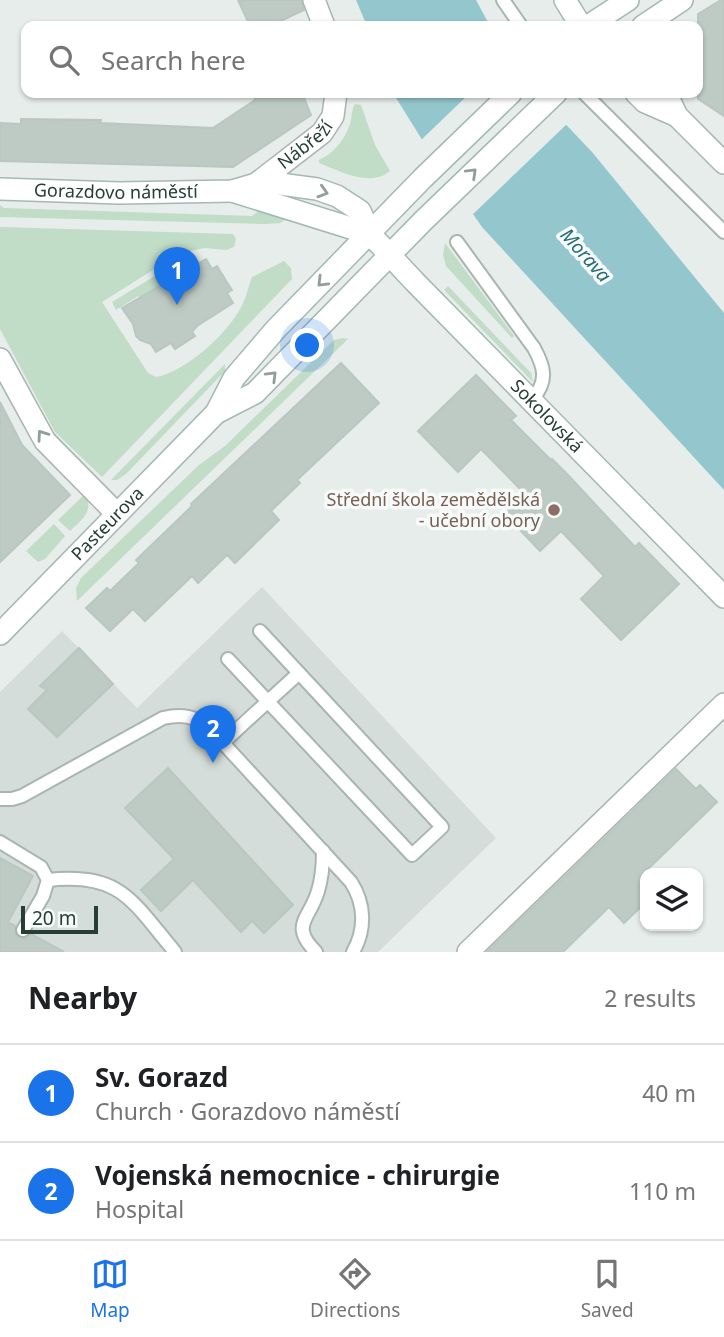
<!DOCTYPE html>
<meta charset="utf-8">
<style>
body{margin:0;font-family:"Noto Sans",sans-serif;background:#f6f6f6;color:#202124}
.controls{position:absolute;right:21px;bottom:21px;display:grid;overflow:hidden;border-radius:14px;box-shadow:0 2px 5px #0004}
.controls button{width:63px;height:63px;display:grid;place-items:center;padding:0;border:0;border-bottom:2px solid #e0e0e0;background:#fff;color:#202124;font:35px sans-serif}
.scale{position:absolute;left:21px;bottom:18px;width:77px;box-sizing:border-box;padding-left:7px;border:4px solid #263e36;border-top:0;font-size:19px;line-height:24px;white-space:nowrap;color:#263e36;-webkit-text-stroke:5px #f6faf8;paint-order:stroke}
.you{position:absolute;left:308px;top:346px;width:24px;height:24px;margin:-18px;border:5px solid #fff;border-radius:50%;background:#1a73e8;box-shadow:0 0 0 10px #1a73e833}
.badge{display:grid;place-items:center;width:46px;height:46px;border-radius:50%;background:#1a73e8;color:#fff;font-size:23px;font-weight:700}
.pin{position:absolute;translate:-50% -58px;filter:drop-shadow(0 2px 4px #0008)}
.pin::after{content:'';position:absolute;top:37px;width:24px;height:21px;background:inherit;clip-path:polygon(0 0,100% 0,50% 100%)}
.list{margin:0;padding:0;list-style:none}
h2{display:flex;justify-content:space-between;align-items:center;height:91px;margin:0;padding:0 28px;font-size:30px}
h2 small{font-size:23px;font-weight:400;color:#757577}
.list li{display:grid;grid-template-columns:46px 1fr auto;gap:21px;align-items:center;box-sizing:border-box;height:98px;padding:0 28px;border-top:2px solid #e0e0e0}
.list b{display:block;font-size:26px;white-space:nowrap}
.list p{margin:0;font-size:23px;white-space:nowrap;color:#757577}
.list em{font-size:23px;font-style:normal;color:#757577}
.icon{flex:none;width:38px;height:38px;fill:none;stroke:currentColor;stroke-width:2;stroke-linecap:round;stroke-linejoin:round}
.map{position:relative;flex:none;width:724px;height:952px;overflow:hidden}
.search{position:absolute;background:#fff;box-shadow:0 2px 5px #0004;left:21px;right:21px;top:21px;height:77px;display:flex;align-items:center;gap:18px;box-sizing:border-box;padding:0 24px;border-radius:14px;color:#757577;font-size:26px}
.sheet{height:287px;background:#fff}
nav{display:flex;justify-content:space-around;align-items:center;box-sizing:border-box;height:98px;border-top:2px solid #e0e0e0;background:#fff;font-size:19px;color:#757577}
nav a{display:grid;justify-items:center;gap:4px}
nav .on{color:#1a73e8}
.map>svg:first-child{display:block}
.built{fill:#d4ddd9}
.green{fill:#c1dcc7}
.water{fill:#93c7cd}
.pier{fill:#e6edea}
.building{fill:#becbc5;stroke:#b9c7c0;stroke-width:2}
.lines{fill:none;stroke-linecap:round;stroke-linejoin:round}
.lane-casing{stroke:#a9b5b0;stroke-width:16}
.street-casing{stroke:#a9b5b0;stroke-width:24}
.secondary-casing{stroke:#a5b8b1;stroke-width:24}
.lane{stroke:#fff;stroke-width:12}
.street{stroke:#fff;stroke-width:21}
.secondary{stroke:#fff;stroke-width:21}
.oneway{stroke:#929e9a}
.education-dot{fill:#8d6e63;stroke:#f6faf8;stroke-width:2.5}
.labels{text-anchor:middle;stroke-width:7;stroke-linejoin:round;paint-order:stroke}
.street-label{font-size:18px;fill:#263e36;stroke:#f6faf8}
.education-label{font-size:18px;fill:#785e54;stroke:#f6faf8;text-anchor:end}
.water-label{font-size:19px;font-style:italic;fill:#246c76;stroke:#f6faf8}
</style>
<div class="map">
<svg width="724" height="952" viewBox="0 0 724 952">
<rect width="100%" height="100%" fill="#e6edea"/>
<polygon class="built" points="262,587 496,838 378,952 0,952 0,692 62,631 137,708"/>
<g class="green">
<path d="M355 104 361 105 375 145 390 171C370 188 340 171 319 163V160C335 153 347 137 351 120 352 114 352 109 355 104Z"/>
<polygon points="0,205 4,208 252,216 260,210 288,218 280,223 265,224 0,217"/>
<path d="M0 227 233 234 236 239 234 247 226 250 205 248 180 253 102 302 148 373 156 377C186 372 231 331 243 303 247 295 249 285 252 277L284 261 291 268 292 279 102 477 55 432 0 329Z"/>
<polygon points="445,243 514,336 512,338 446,266 443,255"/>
<polygon points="173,265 180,276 142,301 138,296 116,310 112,302"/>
<polygon points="448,286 531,373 533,382 444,290"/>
<polygon points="343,338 348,339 77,601 76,588 81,578 199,465 225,446 334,340"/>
<polygon points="225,364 225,371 126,474 117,480 111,480"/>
<path d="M85 494C95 511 81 520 70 531L58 520Z"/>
<polygon points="54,524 65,536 45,559 38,562 26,551"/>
</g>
<g class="water">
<polygon points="356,0 476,0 490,26 367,26"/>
<polygon points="393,93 536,93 592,152 724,313 724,490 482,227 426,146"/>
</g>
<polygon class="pier" points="470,93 541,93 568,123 470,217 419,142"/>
<g class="building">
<polygon points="238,0 301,0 304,10 270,26 250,26"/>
<polygon points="721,0 724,0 724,116 698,99 698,14"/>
<polygon points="253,93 302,93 311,115 233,167 0,161 0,123 21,124 21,119 101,120 100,123 213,128 255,100"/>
<polygon points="206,259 212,269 217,266 228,284 232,290 227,293 233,303 197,326 192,332 195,336 175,349 171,343 156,352 151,344 140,340 136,336 133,324 122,308"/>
<polygon points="341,363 379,403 297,480 300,483 271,511 279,520 235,563 227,555 198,583 192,576 145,621 133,609 110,631 86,608 107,588 110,591 139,563 136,560 192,506 191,504"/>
<polygon points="476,375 516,416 511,420 551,460 552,459 568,475 635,547 639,543 679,584 621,640 581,599 604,576 561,531 540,551 505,514 525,494 481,449 458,472 418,431"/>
<polygon points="0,402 22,445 70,495 0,562"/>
<polygon points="79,648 113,684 57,737 28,709 47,690 40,686"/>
<polygon points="168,768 293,905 264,933 252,921 241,932 193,880 161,911 141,890 174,859 125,808"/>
<polygon points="676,769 696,789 700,785 717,802 645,872 645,903 624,923 609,907 563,952 487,952"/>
<polygon points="0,858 33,876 8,922 15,926 16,935 24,939 31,934 64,952 0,952"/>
</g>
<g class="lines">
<defs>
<g id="lane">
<polyline points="503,0 521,26"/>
<polyline points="584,93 724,232"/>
<path d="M457 242 534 348C545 368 548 381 532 400"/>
<polyline points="260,631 299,673"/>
<path d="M223 743C248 719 274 696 299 673L442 827 412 855 228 659"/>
<path d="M0 799H12L22 796 163 718C194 711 202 722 223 743L351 882C365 904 366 929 353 952"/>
<polyline points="0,842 41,867 48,880 43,896 23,930"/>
<path d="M48 880C121 872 132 901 175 952"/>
<path d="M316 952C289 925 310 919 318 891 322 878 323 865 323 851"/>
</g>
<g id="street">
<polyline points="314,0 324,26"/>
<polyline points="636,93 645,102 677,116"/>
<polyline points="666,93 677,116 724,163"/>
<path id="s1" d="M256 184 322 133 333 116 336 93"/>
<polyline points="0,359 45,441 117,514"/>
<polyline points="468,952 724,704"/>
</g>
<g id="secondary">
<polyline points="565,0 581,26"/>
<polyline points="588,26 628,0"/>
<polyline points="643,26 682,0"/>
<path id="s2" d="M0 189 119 193 232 191 256 184H280L317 189 337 196 360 211 370 234 414 281 724 597"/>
<polyline points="232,191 370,234"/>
<polyline points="216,413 255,393 423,221 556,93"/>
<path id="s3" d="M0 634 216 413 234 378 276 329 423 178 511 93"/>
</g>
</defs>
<use href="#lane" class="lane-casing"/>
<use href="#street" class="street-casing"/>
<use href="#secondary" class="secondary-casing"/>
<use href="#lane" class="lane"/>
<use href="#street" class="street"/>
<use href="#secondary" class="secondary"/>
</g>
<defs><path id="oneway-chevron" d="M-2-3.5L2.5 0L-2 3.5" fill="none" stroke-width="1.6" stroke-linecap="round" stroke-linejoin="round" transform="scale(1.75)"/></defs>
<g class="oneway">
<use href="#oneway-chevron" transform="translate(472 173) rotate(-44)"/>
<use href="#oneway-chevron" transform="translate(323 192) rotate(17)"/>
<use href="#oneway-chevron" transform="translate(322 282) rotate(135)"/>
<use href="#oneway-chevron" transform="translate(272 376) rotate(-45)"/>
<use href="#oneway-chevron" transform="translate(42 435) rotate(-125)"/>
</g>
<circle class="education-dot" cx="554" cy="510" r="7"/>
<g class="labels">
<g class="street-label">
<text dy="6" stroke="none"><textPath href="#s1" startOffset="63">Nábřeží</textPath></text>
<text dy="6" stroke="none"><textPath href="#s2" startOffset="116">Gorazdovo náměstí</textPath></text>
<text dy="6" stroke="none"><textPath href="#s2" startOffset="646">Sokolovská</textPath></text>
<text dy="6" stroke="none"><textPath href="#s3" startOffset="154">Pasteurova</textPath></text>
</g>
<g class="education-label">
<text x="540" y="506">Střední škola zemědělská<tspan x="540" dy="21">- učební obory</tspan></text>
</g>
<g class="water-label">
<text transform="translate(586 255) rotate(48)" y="7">Morava</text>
</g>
</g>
</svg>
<div class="controls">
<button><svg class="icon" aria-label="layers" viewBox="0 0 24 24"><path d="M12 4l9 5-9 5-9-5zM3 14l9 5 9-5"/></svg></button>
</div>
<div class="scale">20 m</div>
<div class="you"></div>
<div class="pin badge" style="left:177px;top:305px">1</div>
<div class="pin badge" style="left:213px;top:763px">2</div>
<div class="search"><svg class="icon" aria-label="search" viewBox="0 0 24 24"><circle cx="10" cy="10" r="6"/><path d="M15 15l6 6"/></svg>Search here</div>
</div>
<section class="sheet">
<h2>Nearby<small>2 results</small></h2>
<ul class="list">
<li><span class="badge">1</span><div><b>Sv. Gorazd</b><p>Church · Gorazdovo náměstí</p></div><em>40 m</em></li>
<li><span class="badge">2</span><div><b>Vojenská nemocnice - chirurgie</b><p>Hospital</p></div><em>110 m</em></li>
</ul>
</section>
<nav>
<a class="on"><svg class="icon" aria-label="map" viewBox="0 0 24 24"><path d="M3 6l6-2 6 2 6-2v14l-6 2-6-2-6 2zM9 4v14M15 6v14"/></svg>Map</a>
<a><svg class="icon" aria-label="directions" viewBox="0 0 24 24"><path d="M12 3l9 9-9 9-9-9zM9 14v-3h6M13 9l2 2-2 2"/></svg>Directions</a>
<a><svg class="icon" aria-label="saved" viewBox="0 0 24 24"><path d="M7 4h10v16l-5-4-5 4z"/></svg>Saved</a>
</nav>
